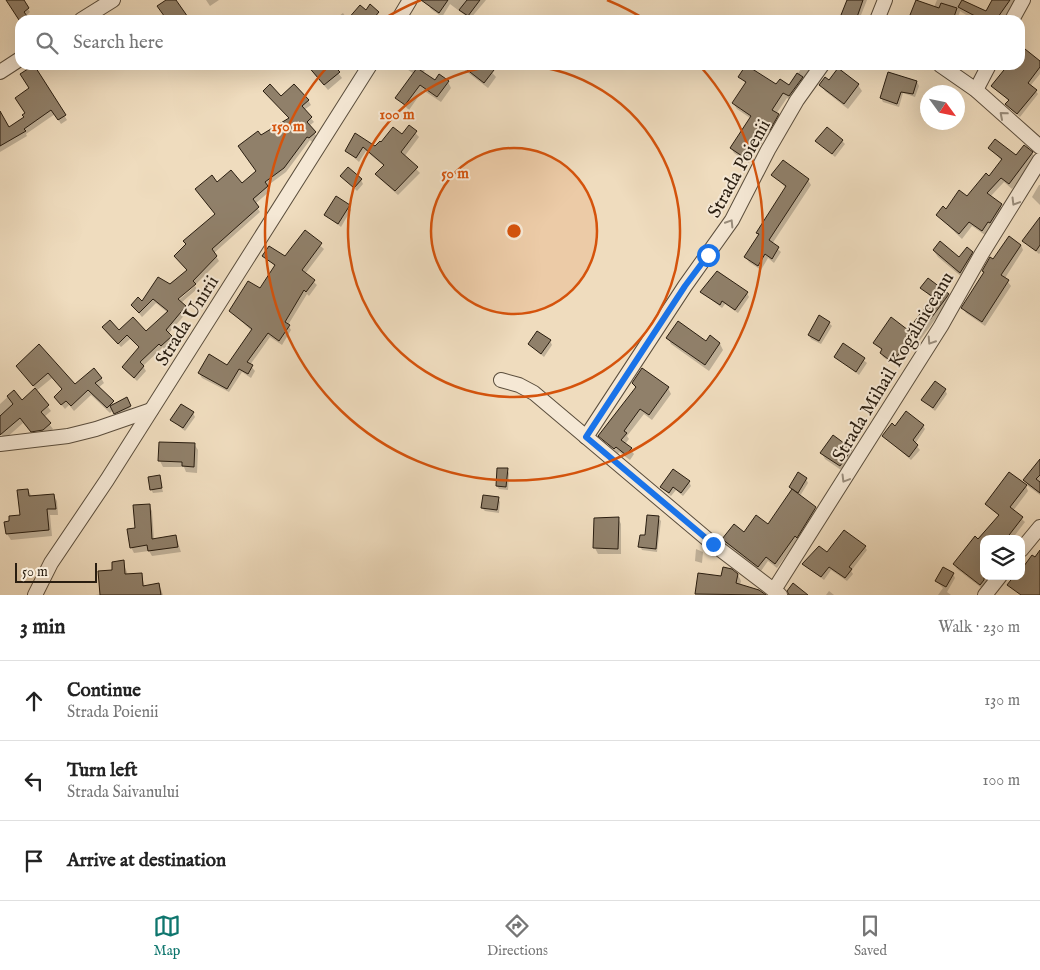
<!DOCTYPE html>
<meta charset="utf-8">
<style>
body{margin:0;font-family:"IM FELL English",serif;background:#f6f6f6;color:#222}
.controls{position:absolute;right:15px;bottom:15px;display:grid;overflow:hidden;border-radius:10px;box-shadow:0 5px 20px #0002}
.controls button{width:45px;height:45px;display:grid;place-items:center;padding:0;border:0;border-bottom:1px solid #e0e0e0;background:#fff;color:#222;font:25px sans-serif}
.compass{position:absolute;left:920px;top:85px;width:45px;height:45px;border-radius:50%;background:#fff;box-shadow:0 5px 20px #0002;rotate:123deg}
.scale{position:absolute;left:15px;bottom:12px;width:82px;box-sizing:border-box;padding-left:5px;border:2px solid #291d10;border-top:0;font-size:14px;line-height:18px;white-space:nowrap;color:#291d10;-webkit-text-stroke:4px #f5e8d5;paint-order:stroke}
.stop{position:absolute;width:15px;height:15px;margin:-11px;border:4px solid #1a73e8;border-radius:50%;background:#fff}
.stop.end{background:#1a73e8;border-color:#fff;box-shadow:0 1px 5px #0008}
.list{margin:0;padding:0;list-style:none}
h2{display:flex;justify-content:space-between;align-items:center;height:65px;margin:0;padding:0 20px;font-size:21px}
h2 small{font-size:16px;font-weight:400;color:#767676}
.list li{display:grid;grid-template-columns:32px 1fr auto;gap:15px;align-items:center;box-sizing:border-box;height:80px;padding:0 20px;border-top:1px solid #e0e0e0}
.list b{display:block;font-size:19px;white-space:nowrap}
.list p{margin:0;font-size:16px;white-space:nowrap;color:#767676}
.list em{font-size:16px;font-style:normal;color:#767676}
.icon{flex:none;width:28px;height:28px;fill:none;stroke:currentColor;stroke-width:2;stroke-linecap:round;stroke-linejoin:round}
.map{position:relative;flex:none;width:1040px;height:595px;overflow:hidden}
.search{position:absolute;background:#fff;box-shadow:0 5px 20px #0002;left:15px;right:15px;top:15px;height:55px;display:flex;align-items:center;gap:12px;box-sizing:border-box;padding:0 18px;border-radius:15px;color:#767676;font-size:19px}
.sheet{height:305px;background:#fff}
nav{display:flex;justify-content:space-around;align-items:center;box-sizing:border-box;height:70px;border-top:1px solid #e0e0e0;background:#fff;font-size:14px;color:#767676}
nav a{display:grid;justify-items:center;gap:2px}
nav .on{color:#0f766e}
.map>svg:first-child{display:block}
.shadow{fill:#0003}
.building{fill:#90806a;stroke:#291d10}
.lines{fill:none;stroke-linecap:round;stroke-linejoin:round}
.minor-casing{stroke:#5a4d3c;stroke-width:16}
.minor{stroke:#f5e8d5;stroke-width:14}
.oneway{stroke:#998d7c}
.route{stroke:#1a73e8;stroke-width:6}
.ring{fill:none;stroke:#d5530c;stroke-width:2.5}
.labels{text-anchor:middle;stroke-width:4;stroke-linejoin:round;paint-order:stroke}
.street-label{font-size:19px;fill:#291d10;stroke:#f5e8d5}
.centre{fill:#d5530c;stroke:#f5e8d5;stroke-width:2.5}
.ring-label{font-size:15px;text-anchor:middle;font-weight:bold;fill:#d5530c;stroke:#f5e8d5;stroke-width:4;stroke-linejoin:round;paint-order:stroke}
</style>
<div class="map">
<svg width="1040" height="595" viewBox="0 0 1040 595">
<rect width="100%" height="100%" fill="#efdcbe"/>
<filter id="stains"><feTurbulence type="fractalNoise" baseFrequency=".004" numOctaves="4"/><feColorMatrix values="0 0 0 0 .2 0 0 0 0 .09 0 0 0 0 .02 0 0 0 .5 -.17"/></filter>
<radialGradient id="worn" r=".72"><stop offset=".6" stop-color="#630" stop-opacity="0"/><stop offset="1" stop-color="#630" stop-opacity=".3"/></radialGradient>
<g class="shadow">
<polygon points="7,0 22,0 30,12 26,16 29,20 20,20"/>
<polygon points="206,0 219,0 210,6"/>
<polygon points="431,0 486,0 470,19 450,4 442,17 431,9 428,4"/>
<polygon points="848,0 867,0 859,20 841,20"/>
<polygon points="917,0 934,7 937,0 963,0 987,12 993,0 1015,0 1005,18 1003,17 1001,20 974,20 960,11 957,20 910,20"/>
<polygon points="370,6 380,17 378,20 360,20"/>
<polygon points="343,13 348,20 334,20"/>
<polygon points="1020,47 1040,63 1040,74 1031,85 1038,94 1020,117 1009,108 1007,105 1009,101 993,86 1010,65 1020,65"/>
<polygon points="307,65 339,65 335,69 342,78 328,90"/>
<polygon points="401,65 426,65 427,67 423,73 435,82 448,82 451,88 441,102 423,90 409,110 397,98 414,74"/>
<polygon points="458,65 485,65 496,77 488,88"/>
<polygon points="800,65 820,65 792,101 787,98 776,114 781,121 773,134 769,132 749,163 734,153 731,148 750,118 737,109 733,103 746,84 740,77 790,87 802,67"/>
<polygon points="34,67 67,120 61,124 55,114 26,134 27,136 0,152 0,113 9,128 26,118"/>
<polygon points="889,74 917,82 919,86 915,97 903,93 899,107 883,102 881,98"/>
<polygon points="829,81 858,85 862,91 848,109 825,91 821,85"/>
<polygon points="958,95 963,103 958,109"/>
<polygon points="281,98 308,100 311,105 304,110 314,122 309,126 317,137 312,142 310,140 286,172 267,186 270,191 255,204 260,212 214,253 219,261 196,284 173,302 174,304 195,286 197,289 181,303 188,311 168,334 173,341 164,349 163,347 143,366 146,371 137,381 123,368 140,348 130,339 121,347 106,331 146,333 168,313 156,303 142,317 132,305 142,303 187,271 175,256 216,215 216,183 242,185 257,171 260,137 290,119"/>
<polygon points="409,126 419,137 404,157 420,173 398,195 380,179 377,175 384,166 366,151 359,162 347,151 354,139 375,148 402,135"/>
<polygon points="817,141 842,141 845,144 835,157"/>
<polygon points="990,148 1016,157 1032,153 1035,158 1012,189 1004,182 990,197 1004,210 985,235 972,226 962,239 937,215 967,198 989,178 1002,161"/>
<polygon points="773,175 808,180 811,185 772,244 781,252 774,263 768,258 761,270 749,262 746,257 759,236 757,233 786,188"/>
<polygon points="342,176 361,180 363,184 357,191"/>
<polygon points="1039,185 1040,185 1040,205 1032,197"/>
<polygon points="349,206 351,210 341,227 326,215"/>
<polygon points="1040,217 1040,253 1039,254 1024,241"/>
<polygon points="305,232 324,249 305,274 317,285 309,296 307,294 288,325 291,330 282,345 270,337 250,365 255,371 251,378 242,372 229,392 202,378 199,373 227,367 252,331 230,311 261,290 276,267 263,256 285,258"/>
<polygon points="1021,245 1023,250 1005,278 1011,286 985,326 966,313 963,308 985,273 983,271 994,261"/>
<polygon points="934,251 959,258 972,253 975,259 963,278 938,257"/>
<polygon points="922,288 948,295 950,299 915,347 912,345 895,365 883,357 881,353 883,351 875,343 908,332 933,299"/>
<polygon points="702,292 747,293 749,297 738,313 725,304 722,308"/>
<polygon points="829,323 832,326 821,344 811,339 809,335"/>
<polygon points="710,337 720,344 723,350 709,371 671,344 668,338 706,343"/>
<polygon points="550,341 552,345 544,357 529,344"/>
<polygon points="844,345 867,363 859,375 836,357"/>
<polygon points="39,346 75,386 101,378 104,383 98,388 115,405 126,399 132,411 117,417 113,410 110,413 91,395 74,411 69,405 65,409 55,397 63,390 52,378 36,391 51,411 44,417 53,429 46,435 35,437 23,423 5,439 0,433 0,404 13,392 22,401 36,389 17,366"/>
<polygon points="633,383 668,388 671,394 652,420 644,414 627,436 629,439 625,444 634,454 630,460 619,452 618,454 600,436 636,389"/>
<polygon points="945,390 947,394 935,411 923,400"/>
<polygon points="193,413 195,417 185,431 172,420"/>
<polygon points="923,426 925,429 915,444 920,450 911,460 884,436 895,428"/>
<polygon points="194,444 198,450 197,473 186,472 184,467 163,467 160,461"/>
<polygon points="851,449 855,456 844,472 825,459 822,453"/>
<polygon points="1040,461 1040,495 1028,486 1025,480"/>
<polygon points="507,470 509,473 508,490 499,489 497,486"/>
<polygon points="159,476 163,492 153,493 151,489"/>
<polygon points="806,479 808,483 800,496 818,512 777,568 768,561 761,571 726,544 724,539 768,526 792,491 790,487"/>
<polygon points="689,482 691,486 683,496 676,490 671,496 661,487"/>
<polygon points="1026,486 1028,491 1013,511 1025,522 1012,539 984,539 984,576 992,576 983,589 957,569 954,564 999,516 986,504"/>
<polygon points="28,490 32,497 53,495 57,501 58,515 50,515 52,536 11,540 7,534 6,523 21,516"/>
<polygon points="498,498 500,502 499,513 485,511 482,508"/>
<polygon points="149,506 152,511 154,540 176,537 181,552 152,556 149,551 134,553 131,547 136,529"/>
<polygon points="618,518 621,524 621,554 598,554 595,548"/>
<polygon points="658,518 661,521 657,552 642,550 640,546"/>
<polygon points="865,547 867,550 851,571 853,574 847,581 831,570 824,580 804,564 828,554"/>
<polygon points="696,549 703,552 702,563 695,561"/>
<polygon points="123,562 128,575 141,574 145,587 159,584 163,595 95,595 101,594 114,571"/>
<polygon points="699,574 722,577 738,575 741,581 740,586 759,592 761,595 695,595"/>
<polygon points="953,574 955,578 947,592 951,595 938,595 943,588 936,581"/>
<polygon points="829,591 834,595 826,595"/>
</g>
<g class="building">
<polygon points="6,0 24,0 29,8 24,12 30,20 19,20"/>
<polygon points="166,0 176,0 190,20 167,20 157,6"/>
<polygon points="421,0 448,0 439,13"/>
<polygon points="467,0 480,0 468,16 459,10"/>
<polygon points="847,0 863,0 856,20 839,20"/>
<polygon points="916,0 939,8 941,3 957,8 953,20 908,20"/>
<polygon points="962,0 986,11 992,0 1010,0 998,17 1003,20 973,20 975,16 958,7"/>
<polygon points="370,4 379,12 372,20 347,20 360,5 366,10"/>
<polygon points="1020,45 1040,61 1040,67 1028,83 1037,90 1017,114 1005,104 1009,100 991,86 1008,65 1020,65"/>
<polygon points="34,65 66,115 58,120 51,110 24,129 26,131 0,146 0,111 9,127 24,117 22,115 25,113 15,98 29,88 20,74"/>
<polygon points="307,65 321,65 325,70 333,65 340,72 324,85"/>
<polygon points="461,65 487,65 494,70 484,83"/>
<polygon points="746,65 776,84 780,79 789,85 797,73 803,77 789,96 783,93 772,110 779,114 770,130 765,127 745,158 730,148 751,116 732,103 746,82 738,77"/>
<polygon points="417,68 435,80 439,74 449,81 437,97 420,85 405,105 395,98"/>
<polygon points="838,68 859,84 844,104 819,85 825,77 829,80"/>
<polygon points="888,72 917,81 913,94 901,92 897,104 880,98"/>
<polygon points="270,84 281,96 294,84 309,100 302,106 312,117 307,122 316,132 309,138 307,137 284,168 265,182 268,186 253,199 259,207 212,249 217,256 193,281 196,284 178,299 186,306 166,330 172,336 161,346 159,344 140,362 144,366 134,378 122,367 139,347 127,335 118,344 102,327 110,320 119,330 133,317 146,331 168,311 153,299 139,313 131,305 138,297 142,301 158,277 170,284 187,270 174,256 186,244 183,241 215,214 195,189 212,175 217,182 231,170 242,183 256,171 238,146 258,131 261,135 289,118 263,91"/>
<polygon points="409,125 417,131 401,152 418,167 395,191 375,174 384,165 363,147 356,158 345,151 355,133 375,146 380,141 381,142 393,127 402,134"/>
<polygon points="827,127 843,140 832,154 815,141"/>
<polygon points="995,139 1016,155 1024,145 1033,152 1009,184 1001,178 987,193 1002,204 990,223 988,222 982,231 969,222 959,234 936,215 943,206 946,209 959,190 967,196 986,173 989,176 1002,159 988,148"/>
<polygon points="783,160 809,179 769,240 779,247 772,259 765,254 758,266 744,257 759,234 756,233 786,186 771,175"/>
<polygon points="348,167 362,179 354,188 340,176"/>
<polygon points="336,196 350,205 338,224 324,215"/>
<polygon points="1040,217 1040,245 1036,251 1022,241"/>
<polygon points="305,230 322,243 302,270 315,280 306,292 304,290 285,322 290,325 279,341 268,333 247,362 253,365 248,374 239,369 227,389 198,373 209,354 227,365 252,329 229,311 248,281 260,288 275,265 262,256 269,246 285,256"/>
<polygon points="1009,236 1021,245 1001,275 1009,280 982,322 961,308 984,272 982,271 990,257 993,259"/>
<polygon points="940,241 959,257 967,247 973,252 960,273 933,250"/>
<polygon points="717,271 748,292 735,310 722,301 720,305 700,292"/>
<polygon points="928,278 949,294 912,344 909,342 892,362 880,353 882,349 873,343 891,317 908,330 933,297 920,288"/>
<polygon points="819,315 830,322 819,341 808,335"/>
<polygon points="678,321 706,341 710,335 720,343 705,365 666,338"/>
<polygon points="537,331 551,340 541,354 528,344"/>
<polygon points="843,343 865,358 856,372 834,357"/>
<polygon points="39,344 75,384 94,368 102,378 95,383 114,401 107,408 88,390 71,406 66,401 61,405 54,397 62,389 48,373 33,386 16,366"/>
<polygon points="642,368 669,387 649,415 640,409 624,431 627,433 621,440 632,448 626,455 616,447 614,449 598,436 636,387 632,383"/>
<polygon points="935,381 946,389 933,408 921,400"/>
<polygon points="35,388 49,405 41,412 51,423 43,430 31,432 20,418 0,435 0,416 13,404 7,396 14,390 22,400"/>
<polygon points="127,397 131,406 114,414 110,406"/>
<polygon points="181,404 194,412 183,428 170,420"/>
<polygon points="906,411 924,425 913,440 918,445 909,457 882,436 892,423 895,426"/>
<polygon points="833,435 852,449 840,466 820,453"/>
<polygon points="159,442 195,443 194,467 182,466 182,462 158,461"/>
<polygon points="1040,459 1040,475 1036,479 1040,482 1040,493 1023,480"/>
<polygon points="497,468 508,468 506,487 496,486"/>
<polygon points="673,469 690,481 681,493 673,487 669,493 660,487"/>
<polygon points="798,472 807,478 798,493 789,487"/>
<polygon points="1009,472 1027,485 1010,507 1023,517 1006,539 984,539 984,580 980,585 953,564 975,536 978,539 999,515 985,504"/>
<polygon points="160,475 162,488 150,490 148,477"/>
<polygon points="28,489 29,496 54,494 56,509 47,509 49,530 6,534 4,522 9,521 9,516 20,515 17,490"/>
<polygon points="792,489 816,507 797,538 795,536 775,564 766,557 758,567 722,539 734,524 744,532 756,515 768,524"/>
<polygon points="483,495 499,497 497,510 481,508"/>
<polygon points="150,504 152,539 176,535 178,547 148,551 147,545 130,548 127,529 135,528 133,505"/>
<polygon points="647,515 659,516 656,549 638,547 640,535 645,535"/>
<polygon points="619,517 618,549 593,548 594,518"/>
<polygon points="844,530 866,546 849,567 852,569 845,578 829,567 821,577 802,564 819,546 827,552"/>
<polygon points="1040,550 1040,595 1021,595 1007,585 1014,576 1021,576 1021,570 1032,555 1035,557"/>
<polygon points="124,560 125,574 142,573 143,586 159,583 161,595 100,595 98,571 112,570 112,562"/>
<polygon points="723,567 732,569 738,574 736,583 759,590 766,595 695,594 698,573 721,576"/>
<polygon points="943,567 954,573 946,587 935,581"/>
<polygon points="793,583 808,595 789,595 787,591"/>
</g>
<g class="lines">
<defs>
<g id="minor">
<polyline points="81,20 113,0"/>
<polyline points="398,20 410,0"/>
<polyline points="877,20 885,0"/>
<polyline points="1012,20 1023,0"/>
<polyline points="940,65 976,90 1040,147"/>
<polyline points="0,72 20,59"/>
<polyline points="976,90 989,65"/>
<polyline points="501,380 519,385 534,393 713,544 780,595"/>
<polyline points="586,437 685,286 732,220 768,150 797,100 822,65"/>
<polyline points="0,444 68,436 96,429 151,410"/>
<polyline points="1021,550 1040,527"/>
<polyline points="774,590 941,326 981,255 1040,160"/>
<polyline points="35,595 51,563 107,480 370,65"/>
<polyline points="985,595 1000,576"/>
</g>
</defs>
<use href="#minor" class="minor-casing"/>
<use href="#minor" class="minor"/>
</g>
<defs><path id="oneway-chevron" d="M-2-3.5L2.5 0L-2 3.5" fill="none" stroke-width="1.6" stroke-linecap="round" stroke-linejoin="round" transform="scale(1.25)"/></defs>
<g class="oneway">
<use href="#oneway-chevron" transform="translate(1003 115) rotate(-139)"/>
<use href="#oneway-chevron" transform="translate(1015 202) rotate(121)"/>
<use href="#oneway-chevron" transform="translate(730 223) rotate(-58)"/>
<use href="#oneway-chevron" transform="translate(931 341) rotate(123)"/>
<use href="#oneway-chevron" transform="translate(845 479) rotate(121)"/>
</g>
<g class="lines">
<polyline class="route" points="708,255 685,286 586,437 713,544"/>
</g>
<circle cx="514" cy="231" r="83" fill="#d5530c" fill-opacity=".12"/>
<g class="ring">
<circle cx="514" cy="231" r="83"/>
<path d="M515 65A166 166 0 1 1 513 65"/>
<path d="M382 20A249 249 0 0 1 421 0M607 0A249 249 0 0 1 646 20M700 66A249 249 0 1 1 328 66"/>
</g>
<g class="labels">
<g class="street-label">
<text transform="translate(738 168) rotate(-61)" y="7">Strada Poienii</text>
<text transform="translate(186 320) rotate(-58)" y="7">Strada Unirii</text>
<text transform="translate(892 366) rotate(-59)" y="7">Strada Mihail Kogălniceanu</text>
</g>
</g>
<circle cx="514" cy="231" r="8" class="centre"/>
<g class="ring-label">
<text x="397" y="119">100 m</text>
<text x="288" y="131">150 m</text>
<text x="455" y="178">50 m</text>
</g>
<rect width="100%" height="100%" filter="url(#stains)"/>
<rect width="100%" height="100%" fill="url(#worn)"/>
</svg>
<div class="controls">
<button><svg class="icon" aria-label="layers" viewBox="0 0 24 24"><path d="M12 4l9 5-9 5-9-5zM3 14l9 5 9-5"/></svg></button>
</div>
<svg class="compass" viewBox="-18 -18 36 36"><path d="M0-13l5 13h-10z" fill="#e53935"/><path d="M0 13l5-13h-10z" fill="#767676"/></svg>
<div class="scale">50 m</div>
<div class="stop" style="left:708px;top:255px"></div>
<div class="stop end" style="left:713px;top:544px"></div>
<div class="search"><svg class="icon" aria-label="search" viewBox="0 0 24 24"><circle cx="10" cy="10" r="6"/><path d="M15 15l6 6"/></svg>Search here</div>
</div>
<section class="sheet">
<h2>3 min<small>Walk · 230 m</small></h2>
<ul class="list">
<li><svg class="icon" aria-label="ahead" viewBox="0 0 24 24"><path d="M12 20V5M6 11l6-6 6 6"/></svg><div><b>Continue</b><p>Strada Poienii</p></div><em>130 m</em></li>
<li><svg class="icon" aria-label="left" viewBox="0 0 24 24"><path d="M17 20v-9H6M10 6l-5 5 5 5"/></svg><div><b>Turn left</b><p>Strada Saivanului</p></div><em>100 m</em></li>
<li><svg class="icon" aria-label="arrive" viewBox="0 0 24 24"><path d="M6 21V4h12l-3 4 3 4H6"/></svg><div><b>Arrive at destination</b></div></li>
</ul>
</section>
<nav>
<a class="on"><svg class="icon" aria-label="map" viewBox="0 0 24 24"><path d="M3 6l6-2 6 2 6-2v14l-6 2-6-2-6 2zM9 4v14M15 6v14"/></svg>Map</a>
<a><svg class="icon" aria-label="directions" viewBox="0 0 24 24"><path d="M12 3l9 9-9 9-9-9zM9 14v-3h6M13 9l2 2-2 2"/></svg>Directions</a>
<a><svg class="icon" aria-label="saved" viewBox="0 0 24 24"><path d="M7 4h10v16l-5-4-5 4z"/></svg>Saved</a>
</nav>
